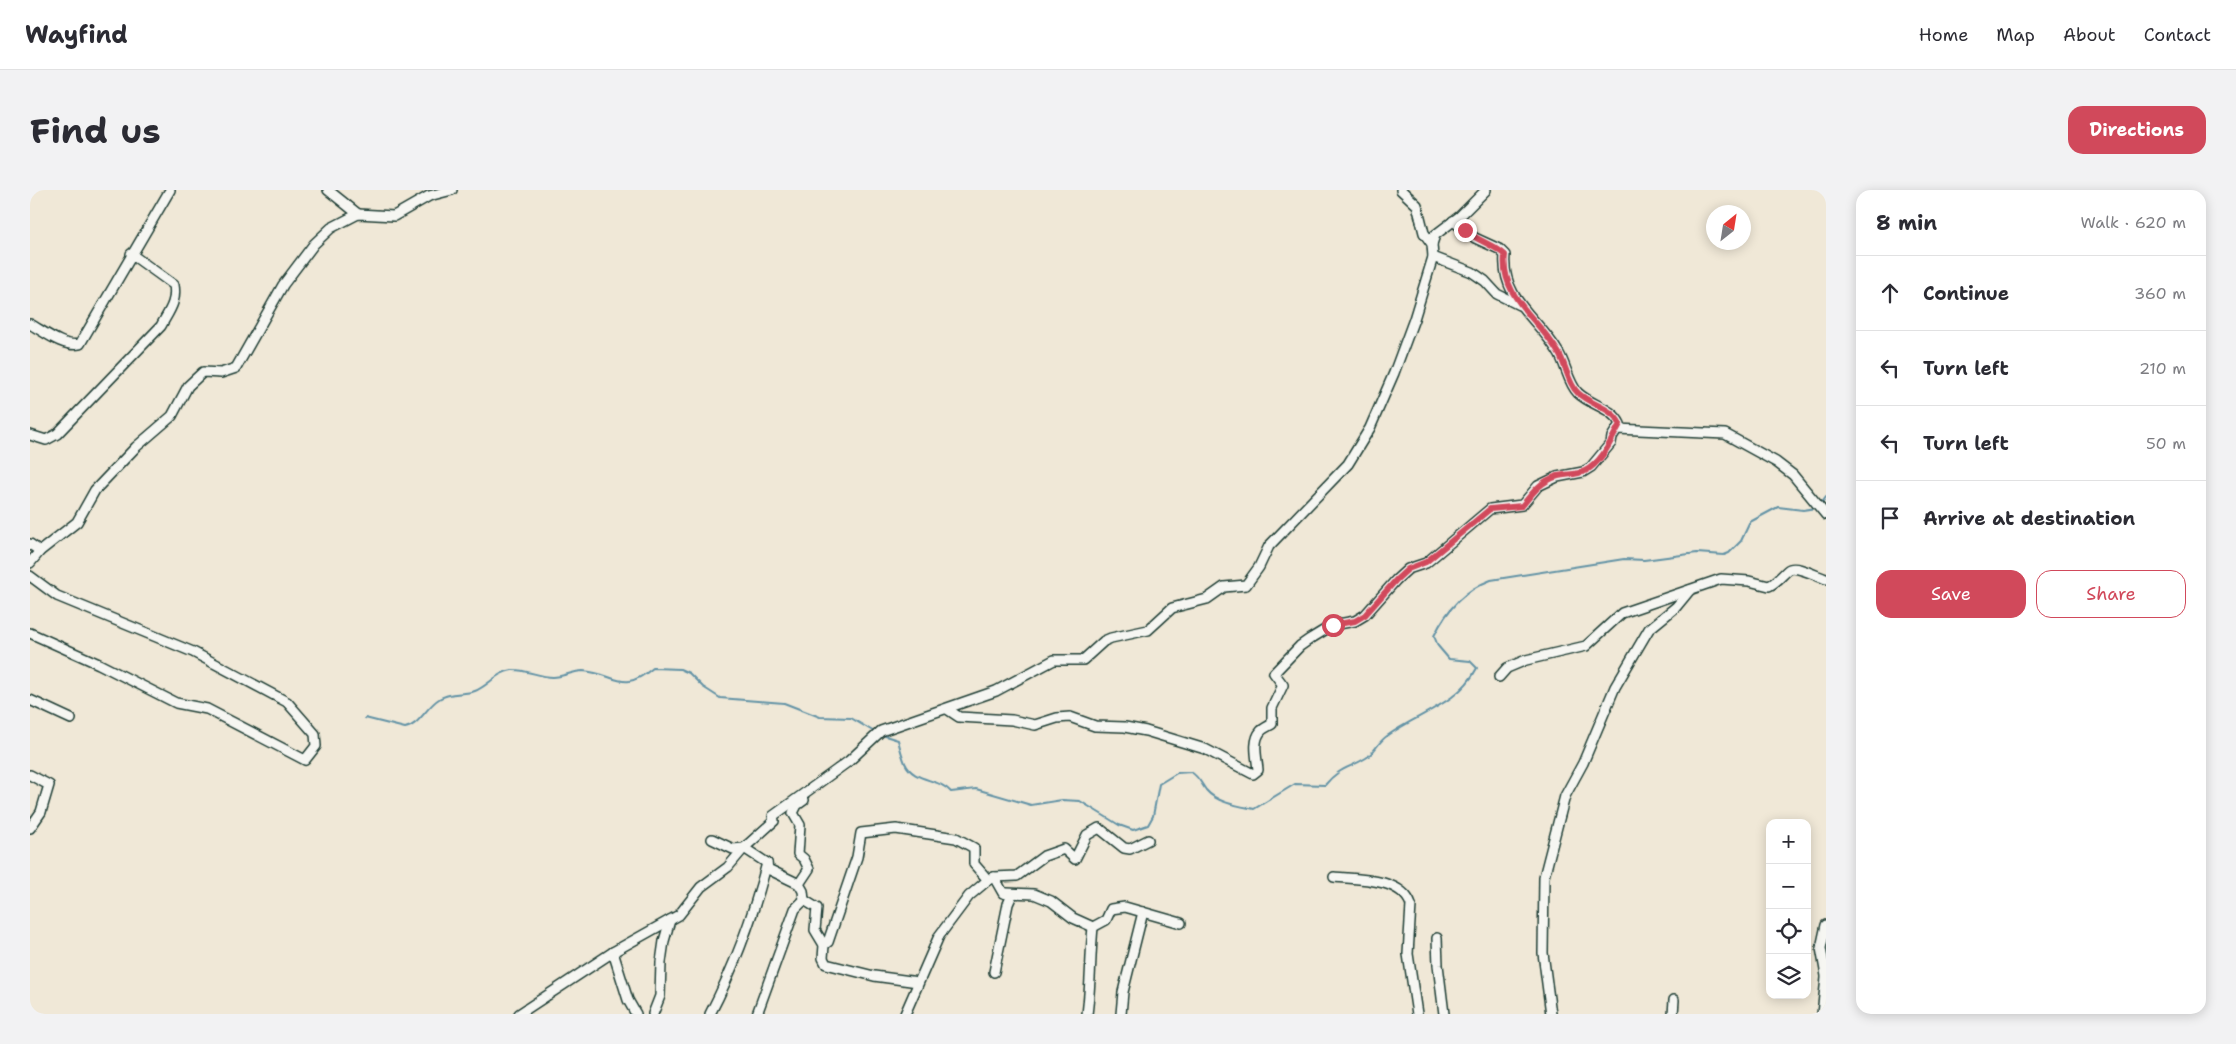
<!DOCTYPE html>
<meta charset="utf-8">
<style>
body{margin:0;font-family:"Shantell Sans",sans-serif;background:#f2f2f3;color:#2b2b33}
.controls{position:absolute;right:15px;bottom:15px;display:grid;overflow:hidden;border-radius:10px;box-shadow:0 2px 12px #0003}
.controls button{width:45px;height:45px;display:grid;place-items:center;padding:0;border:0;border-bottom:1px solid #e1e1e2;background:#fff;color:#2b2b33;font:25px sans-serif}
.compass{position:absolute;left:1676px;top:15px;width:45px;height:45px;border-radius:50%;background:#fff;box-shadow:0 2px 12px #0003;rotate:30deg}
.stop{position:absolute;width:15px;height:15px;margin:-11px;border:4px solid #d1495b;border-radius:50%;background:#fff}
.stop.end{background:#d1495b;border-color:#fff;box-shadow:0 1px 5px #0008}
.list{margin:0;padding:0;list-style:none}
h2{display:flex;justify-content:space-between;align-items:center;height:65px;margin:0;padding:0 20px;font-size:21px}
h2 small{font-size:16px;font-weight:400;color:#7c7c81}
.list li{display:grid;grid-template-columns:32px 1fr auto;gap:15px;align-items:center;box-sizing:border-box;height:75px;padding:0 20px;border-top:1px solid #e1e1e2}
.list b{display:block;font-size:19px;white-space:nowrap}
.list em{font-size:16px;font-style:normal;color:#7c7c81}
.actions{display:flex;gap:10px;padding:15px 20px}
.actions a{flex:1;padding:11px 0;border:1px solid #d1495b;border-radius:15px;text-align:center;font-size:18px;color:#d1495b}
.actions .main{background:#d1495b;color:#fff}
.icon{flex:none;width:28px;height:28px;fill:none;stroke:currentColor;stroke-width:2;stroke-linecap:round;stroke-linejoin:round}
.map{position:relative;flex:none;width:1796px;height:824px;overflow:hidden;border-radius:15px}
header{display:flex;align-items:center;gap:30px;box-sizing:border-box;height:70px;padding:0 25px;background:#fff;border-bottom:1px solid #e1e1e2}
header strong{font-size:24px}
nav{display:flex;gap:28px;margin-inline-start:auto;font-size:18px}
.intro{display:flex;align-items:center;justify-content:space-between;box-sizing:border-box;height:120px;padding:0 30px}
h1{margin:0;font-size:35px}
.button{padding:12px 22px;border-radius:15px;background:#d1495b;color:#fff;font-size:18px;font-weight:700}
main{display:flex;gap:30px;padding:0 30px}
aside{flex:1;background:#fff;border-radius:15px;box-shadow:0 2px 12px #0003}
.map>svg:first-child{display:block}
.lines{fill:none;stroke-linecap:round;stroke-linejoin:round}
.stream{stroke:#6493a6;stroke-width:2}
.minor-casing{stroke:#1f3d34;stroke-width:12}
.minor{stroke:#f6f6f2;stroke-width:9}
.route{stroke:#d1495b;stroke-width:6}
</style>
<header>
<strong>Wayfind</strong>
<nav><a>Home</a><a>Map</a><a>About</a><a>Contact</a></nav>
</header>
<div class="intro"><h1>Find us</h1><a class="button">Directions</a></div>
<main>
<div class="map">
<svg width="1796" height="824" viewBox="0 0 1796 824">
<rect width="100%" height="100%" fill="#f0e8d7"/>
<filter id="ink" filterUnits="userSpaceOnUse"><feTurbulence type="fractalNoise" baseFrequency=".02" numOctaves="2"/><feDisplacementMap in="SourceGraphic" scale="10" xChannelSelector="R" yChannelSelector="G"/><feConvolveMatrix kernelMatrix="1 2 1 2 8 2 1 2 1" color-interpolation-filters="sRGB"/></filter>
<g filter="url(#ink)">
<g class="lines">
<g class="stream">
<polyline points="1791,314 1796,307"/>
<path d="M335 528 375 538C390 535 396 517 409 509 419 502 434 505 445 501 458 496 467 482 482 480 495 479 509 487 523 487 533 487 543 481 553 481 586 483 591 505 623 478L650 479 659 483 673 497 690 508 754 513 790 527 821 528 846 543"/>
<path d="M852 545 868 550C870 558 872 566 875 573 884 593 908 587 921 602L946 599 1001 615 1032 610 1050 611 1089 635 1103 640 1118 635 1123 626 1129 594 1147 583 1161 582C1169 587 1171 593 1176 600 1187 613 1209 616 1224 619L1265 594 1295 595C1310 577 1318 579 1336 568 1344 563 1348 552 1357 546 1388 523 1428 515 1447 478L1440 471 1419 469 1408 456 1404 446C1416 421 1434 400 1461 390L1594 369 1614 370 1667 363 1694 365 1699 363 1711 351 1720 332 1748 317 1773 320 1786 318"/>
</g>
<defs>
<g id="minor">
<polyline points="298,0 328,24"/>
<path d="M1423 31 1445 48 1469 59 1475 65C1471 109 1508 128 1528 162 1536 174 1538 193 1548 203 1562 216 1582 217 1590 234L1587 239"/>
<polyline points="1402,54 1405,45 1430,26 1456,0"/>
<polyline points="1403,67 1442,82 1455,91 1467,104 1489,115"/>
<path d="M0 134C13 141 34 158 50 154L140 0"/>
<path d="M0 245 16 250 27 244 131 136C139 121 147 112 144 95L101 64"/>
<polyline points="0,354 10,361"/>
<polyline points="0,373 10,361 47,332 65,300 106,257 142,226 158,196 173,182 191,183 206,178 253,95 284,54 301,38 328,24 364,26 399,6 422,0"/>
<polyline points="0,386 27,406 163,462 257,512 285,544 286,556 275,570 177,519 146,513 69,474 0,443"/>
<path d="M1469 487 1477 478 1496 470 1556 456 1592 423 1691 389 1719 391 1739 396C1747 392 1751 386 1758 380 1765 374 1786 386 1796 389"/>
<polyline points="0,510 41,529"/>
<path d="M917 519 929 527 982 530 1005 535 1027 528 1040 527 1065 536 1095 537 1116 541 1175 559 1223 584 1228 580C1227 568 1222 551 1231 541 1234 538 1239 536 1242 534V518L1253 495 1244 483 1270 456 1280 449 1303 435 1325 431 1335 425 1366 390 1378 379 1396 373 1460 319 1492 315 1508 296 1527 287 1553 282 1561 277 1581 253 1582 247 1587 239 1695 244 1746 272 1763 285 1796 325"/>
<polyline points="0,585 19,595 11,622 0,638"/>
<polyline points="682,649 703,659 714,658 737,673 738,679 769,694"/>
<polyline points="964,687 973,703 982,705 978,714 964,782"/>
<path d="M1304 687C1328 689 1372 688 1381 715L1378 764 1387 824"/>
<polyline points="977,703 1004,704 1021,711 1043,728 1063,737"/>
<polyline points="774,710 787,718 785,740 794,755 793,768 796,774 844,786 888,792"/>
<polyline points="1796,735 1791,758 1796,786"/>
<polyline points="1063,737 1076,730 1081,719 1095,717 1151,733"/>
<polyline points="1407,748 1408,775 1414,824"/>
<polyline points="794,755 798,752 827,667 831,643 866,639 926,648 944,658 944,674 958,690"/>
<polyline points="583,762 598,810 606,824"/>
<polyline points="489,824 583,762 649,725 671,697 698,677 714,658 744,631 743,626 819,571 851,541 966,501 1024,470 1053,470 1074,451 1081,448 1118,440 1142,418 1177,409 1194,397 1216,395 1229,377 1239,356 1318,274 1340,238 1364,183 1384,129 1403,67 1402,54 1394,43 1387,15 1371,0"/>
<polyline points="623,824 630,806 631,772 634,751 640,730"/>
<path d="M680 824C705 776 723 726 737 673"/>
<polyline points="727,824 765,719 774,710 773,701 769,694 779,679 774,669 768,664 770,635 763,623 767,615 774,610"/>
<polyline points="875,824 909,746 939,706 958,690 964,687 987,686 1014,666 1034,659 1045,669 1057,645 1069,638 1094,658 1100,659 1118,650"/>
<path d="M1057 824C1061 795 1060 767 1063 737"/>
<polyline points="1091,824 1093,802 1113,722"/>
<polyline points="1521,824 1513,763 1514,687 1535,606 1553,573 1585,497 1619,439 1646,417 1660,400"/>
<polyline points="1643,824 1644,810"/>
<polyline points="1792,824 1796,788"/>
</g>
</defs>
<use href="#minor" class="minor-casing"/>
<use href="#minor" class="minor"/>
</g>
</g>
<g class="lines" filter="url(#ink)">
<path class="route" d="M1303 435 1325 431 1335 425 1366 390 1378 379 1396 372 1460 319 1492 316C1503 302 1511 291 1528 286 1537 284 1547 285 1555 281 1573 272 1581 250 1590 234 1582 217 1562 216 1548 203 1538 194 1536 174 1528 162 1509 129 1470 107 1475 65 1463 54 1447 51 1435 40"/>
</g>
</svg>
<div class="controls">
<button>+</button>
<button>−</button>
<button><svg class="icon" aria-label="locate" viewBox="0 0 24 24"><circle cx="12" cy="12" r="6"/><path d="M12 2v4M12 18v4M2 12h4M18 12h4"/></svg></button>
<button><svg class="icon" aria-label="layers" viewBox="0 0 24 24"><path d="M12 4l9 5-9 5-9-5zM3 14l9 5 9-5"/></svg></button>
</div>
<svg class="compass" viewBox="-18 -18 36 36"><path d="M0-13l5 13h-10z" fill="#e53935"/><path d="M0 13l5-13h-10z" fill="#7c7c81"/></svg>
<div class="stop" style="left:1303px;top:435px"></div>
<div class="stop end" style="left:1435px;top:40px"></div>
</div>
<aside>
<h2>8 min<small>Walk · 620 m</small></h2>
<ul class="list">
<li><svg class="icon" aria-label="ahead" viewBox="0 0 24 24"><path d="M12 20V5M6 11l6-6 6 6"/></svg><div><b>Continue</b></div><em>360 m</em></li>
<li><svg class="icon" aria-label="left" viewBox="0 0 24 24"><path d="M17 20v-9H6M10 6l-5 5 5 5"/></svg><div><b>Turn left</b></div><em>210 m</em></li>
<li><svg class="icon" aria-label="left" viewBox="0 0 24 24"><path d="M17 20v-9H6M10 6l-5 5 5 5"/></svg><div><b>Turn left</b></div><em>50 m</em></li>
<li><svg class="icon" aria-label="arrive" viewBox="0 0 24 24"><path d="M6 21V4h12l-3 4 3 4H6"/></svg><div><b>Arrive at destination</b></div></li>
</ul>
<div class="actions"><a class="main">Save</a><a>Share</a></div>
</aside>
</main>
